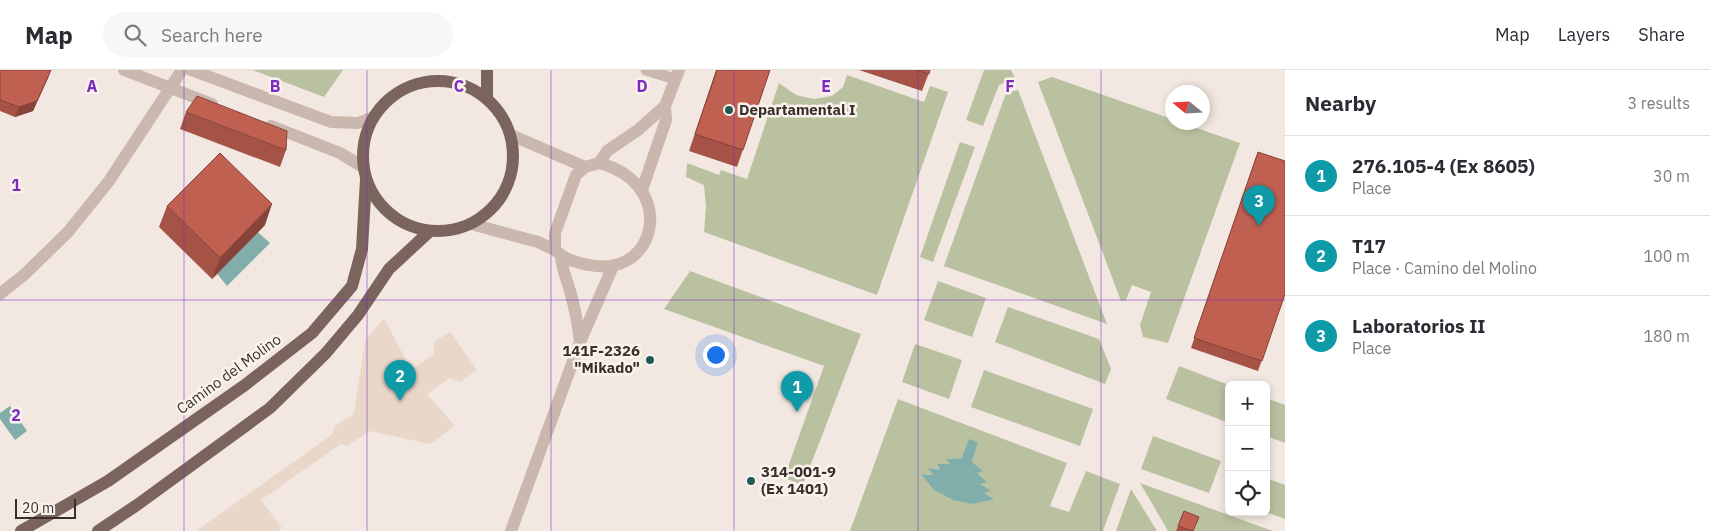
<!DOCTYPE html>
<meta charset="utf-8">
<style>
body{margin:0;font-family:"IBM Plex Sans",sans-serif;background:#f7f7f7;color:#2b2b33}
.controls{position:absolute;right:15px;bottom:15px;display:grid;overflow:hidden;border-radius:8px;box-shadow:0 2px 8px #0003}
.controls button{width:45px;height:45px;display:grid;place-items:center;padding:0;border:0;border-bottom:1px solid #e1e1e2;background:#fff;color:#2b2b33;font:25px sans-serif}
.compass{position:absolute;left:1165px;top:15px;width:45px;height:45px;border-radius:50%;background:#fff;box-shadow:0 2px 8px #0003;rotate:288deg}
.scale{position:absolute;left:15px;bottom:12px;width:61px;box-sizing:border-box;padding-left:5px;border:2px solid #392e2b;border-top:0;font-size:14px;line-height:18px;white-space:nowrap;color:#392e2b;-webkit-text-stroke:4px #faf3ed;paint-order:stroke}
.you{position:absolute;left:715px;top:284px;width:18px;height:18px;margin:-12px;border:4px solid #fff;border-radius:50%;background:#1a73e8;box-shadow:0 0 0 8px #1a73e833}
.badge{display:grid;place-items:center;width:32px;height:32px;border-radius:50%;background:#ea580c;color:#fff;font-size:16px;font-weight:700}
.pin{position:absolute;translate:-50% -41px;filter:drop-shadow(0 1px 2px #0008)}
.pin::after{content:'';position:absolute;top:26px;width:18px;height:15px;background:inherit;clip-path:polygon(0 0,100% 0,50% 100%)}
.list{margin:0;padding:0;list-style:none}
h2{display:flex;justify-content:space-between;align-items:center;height:65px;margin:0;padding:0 20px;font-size:21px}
h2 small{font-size:16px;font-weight:400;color:#7c7c81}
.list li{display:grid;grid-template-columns:32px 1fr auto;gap:15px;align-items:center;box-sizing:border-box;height:80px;padding:0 20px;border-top:1px solid #e1e1e2}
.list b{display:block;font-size:19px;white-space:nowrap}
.list p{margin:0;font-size:16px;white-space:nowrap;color:#7c7c81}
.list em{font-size:16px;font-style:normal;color:#7c7c81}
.icon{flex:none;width:28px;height:28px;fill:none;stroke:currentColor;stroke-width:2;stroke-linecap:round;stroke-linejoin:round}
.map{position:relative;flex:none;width:1285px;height:461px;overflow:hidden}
header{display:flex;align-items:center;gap:30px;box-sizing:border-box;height:70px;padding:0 25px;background:#fff;border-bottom:1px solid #e1e1e2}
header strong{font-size:24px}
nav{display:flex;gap:28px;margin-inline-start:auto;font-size:18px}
.search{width:350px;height:45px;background:#f7f7f7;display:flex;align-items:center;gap:12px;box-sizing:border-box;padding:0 18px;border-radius:28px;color:#7c7c81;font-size:19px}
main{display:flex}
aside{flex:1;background:#fff}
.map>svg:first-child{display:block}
.green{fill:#bac1a1;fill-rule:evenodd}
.plaza{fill:#e9d7c9}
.water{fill:#81aeab}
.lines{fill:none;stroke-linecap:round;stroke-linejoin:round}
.lane{stroke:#cab7ad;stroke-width:11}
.street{stroke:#cab7ad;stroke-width:12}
.primary{stroke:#7a645d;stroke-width:12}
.wall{fill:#a55346}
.shaded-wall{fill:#864339}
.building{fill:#c06051;stroke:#864339}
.grid{fill:none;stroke:#7b2cbf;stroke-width:1;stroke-opacity:0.55}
.poi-dot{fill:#225957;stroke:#faf3ed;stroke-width:2}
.labels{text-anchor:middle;stroke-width:5;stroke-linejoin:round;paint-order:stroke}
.poi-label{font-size:15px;font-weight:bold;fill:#392e2b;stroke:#faf3ed;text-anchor:start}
.street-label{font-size:15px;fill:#392e2b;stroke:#faf3ed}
.grid-label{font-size:16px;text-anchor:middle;font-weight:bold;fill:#7b2cbf;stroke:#faf3ed;stroke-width:5;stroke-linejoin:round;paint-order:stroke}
</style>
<header>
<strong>Map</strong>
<div class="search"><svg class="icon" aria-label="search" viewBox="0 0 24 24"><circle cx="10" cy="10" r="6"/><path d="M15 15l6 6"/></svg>Search here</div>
<nav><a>Map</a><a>Layers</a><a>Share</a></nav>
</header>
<main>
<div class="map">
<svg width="1285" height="461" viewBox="0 0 1285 461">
<rect width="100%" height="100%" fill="#f2e8e1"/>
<g class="green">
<polygon points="253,0 343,0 324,27"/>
<polygon points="984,0 1011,0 1015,8 999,15 983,56 966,50"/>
<polygon points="847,5 924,32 930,16 948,22 877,225 704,162 706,136 704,115 686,107 687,93 719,105 721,100 747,109 779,13 796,25 814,29 832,26 843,17"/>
<polygon points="1052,7 1172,49 1172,52 1182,53 1240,73 1168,273 1143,267 1140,255 1151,222 1132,215 1126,230 1121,231 1038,12"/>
<polygon points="1018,20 1107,254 944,196 1006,23"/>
<polygon points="960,72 975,77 933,192 920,187"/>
<polygon points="690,201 861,264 803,415 784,408 824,296 664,239"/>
<polygon points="938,211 986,228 972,267 924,250"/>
<polygon points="1008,237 1099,269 1111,299 1105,314 995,272"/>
<polygon points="915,274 962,290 949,329 902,312"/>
<polygon points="1179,296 1229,315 1229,353 1166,329"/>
<polygon points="984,300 1093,339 1080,376 971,337"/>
<polygon points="1266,328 1285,335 1285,373 1266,366"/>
<path d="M898 329 1067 393 1050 436 1069 442 1086 401 1120 414 1103 461H850ZM978 372 972 392 982 401 977 403 986 411 979 414 990 421 983 423 993 428 921 404 934 405 940 401 937 394H951L946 389 962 388Z"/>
<polygon points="1153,366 1221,391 1209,423 1141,399"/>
<polygon points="1266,408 1285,415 1285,449 1266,442"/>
<polygon points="1140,413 1273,461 1193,461 1197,452 1182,447 1176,461 1168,461"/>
<polygon points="1131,419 1157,461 1116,461"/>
</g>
<polygon class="plaza" points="384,248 411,300 433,285 435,271 450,262 477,300 460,312 449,308 427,324 455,356 430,374 369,361 348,376 341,374 261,430 282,458 278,461 196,461 333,364 334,357 354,343 365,271"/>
<g class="water">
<polygon points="251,156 270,173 227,216 211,196"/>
<polygon points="10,336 27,361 15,370 0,349 0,343"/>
<polygon points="969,369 978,372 972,392 983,401 977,403 987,412 980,414 991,421 984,423 994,429 973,434 953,430 934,420 921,404 933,405 928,398 940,400 937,394 950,394 946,389 962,388"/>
</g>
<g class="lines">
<polyline class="lane" points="646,0 675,9"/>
<g class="street">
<polyline points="124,0 212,34"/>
<polyline points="191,0 331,52 358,53 374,47"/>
<polyline points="271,56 340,83 363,97"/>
<polyline points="511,65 585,97"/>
<path d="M599 93C609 95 614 98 623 103 674 136 648 208 589 195 577 193 564 189 555 180V163L576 105 585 97Z"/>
<polyline points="599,93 607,81 638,60 665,36"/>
<polyline points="642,120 666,50 665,36 679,0"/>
<polyline points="471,154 538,172 555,180"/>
<path d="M561 187C562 200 567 209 570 221 575 238 578 255 580 272"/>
<polyline points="0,224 25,204 68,162 109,111 182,0"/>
<polyline points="511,461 580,272 613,196"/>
</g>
<g class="primary">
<circle cx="438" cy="86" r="75"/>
<polyline points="487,28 487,0"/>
<polyline points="21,461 108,411 245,315 312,263 352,216 362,179 366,109"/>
<polyline points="98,461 137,435 270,338 326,283 358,245 389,199 430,161"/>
</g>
</g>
<g class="wall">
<polygon points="0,0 49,6 33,41 15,47 0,41"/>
<polygon points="716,0 770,0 737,97 689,81"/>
<polygon points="859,0 930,0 922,21"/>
<polygon points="186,42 286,80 280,97 180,59"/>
<polygon points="1258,82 1285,224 1258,301 1191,278"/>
<polygon points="167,136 265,155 212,209 159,157"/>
<polygon points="1184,441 1193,461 1176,461"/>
</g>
<g class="shaded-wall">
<polygon points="51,0 33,41 15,47 19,37"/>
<polygon points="272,134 265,155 212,209 220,188"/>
</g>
<g class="building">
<polygon points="0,0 51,0 37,31 19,37 0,30"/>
<polygon points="717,0 770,0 743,80 695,64"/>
<polygon points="916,0 930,0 929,4"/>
<polygon points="197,26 287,61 286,80 186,42"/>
<polygon points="1258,82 1285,91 1285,224 1262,291 1194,268"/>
<polygon points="220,83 272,134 220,188 167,136"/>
<polygon points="1184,441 1199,447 1193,461 1178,456"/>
</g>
<path class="grid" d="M184 0V461M367 0V461M551 0V461M734 0V461M918 0V461M1101 0V461M0 230H1285"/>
<g class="poi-dot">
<circle cx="729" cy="40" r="5"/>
<circle cx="650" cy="290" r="5"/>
<circle cx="751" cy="411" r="5"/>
</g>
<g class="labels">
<g class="poi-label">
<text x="739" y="45">Departamental I</text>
<text x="640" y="286" text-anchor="end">141F-2326<tspan x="640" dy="17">"Mikado"</tspan></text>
<text x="761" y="407">314-001-9<tspan x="761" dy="17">(Ex 1401)</tspan></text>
</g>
<g class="street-label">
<text transform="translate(229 304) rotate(-36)" y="5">Camino del Molino</text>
</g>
</g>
<g class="grid-label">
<text x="92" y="22">A</text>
<text x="275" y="22">B</text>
<text x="459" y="22">C</text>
<text x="642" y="22">D</text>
<text x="826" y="22">E</text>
<text x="1010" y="22">F</text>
<text x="16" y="121">1</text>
<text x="16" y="351">2</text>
</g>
</svg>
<div class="controls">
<button>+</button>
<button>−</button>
<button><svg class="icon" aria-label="locate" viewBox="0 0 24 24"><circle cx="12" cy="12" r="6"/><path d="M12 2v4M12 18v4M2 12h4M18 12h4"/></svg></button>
</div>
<svg class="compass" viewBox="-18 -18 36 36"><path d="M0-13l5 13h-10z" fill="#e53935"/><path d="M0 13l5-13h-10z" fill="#7c7c81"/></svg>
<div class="scale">20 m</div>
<div class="you"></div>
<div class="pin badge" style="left:797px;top:342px;background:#0f9aa8">1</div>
<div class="pin badge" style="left:400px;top:331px;background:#0f9aa8">2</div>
<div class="pin badge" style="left:1259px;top:156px;background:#0f9aa8">3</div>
</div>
<aside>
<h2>Nearby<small>3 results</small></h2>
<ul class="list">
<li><span class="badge" style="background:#0f9aa8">1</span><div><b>276.105-4 (Ex 8605)</b><p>Place</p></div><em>30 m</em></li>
<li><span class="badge" style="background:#0f9aa8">2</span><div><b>T17</b><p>Place · Camino del Molino</p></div><em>100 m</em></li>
<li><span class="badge" style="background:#0f9aa8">3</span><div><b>Laboratorios II</b><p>Place</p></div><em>180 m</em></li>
</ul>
</aside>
</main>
